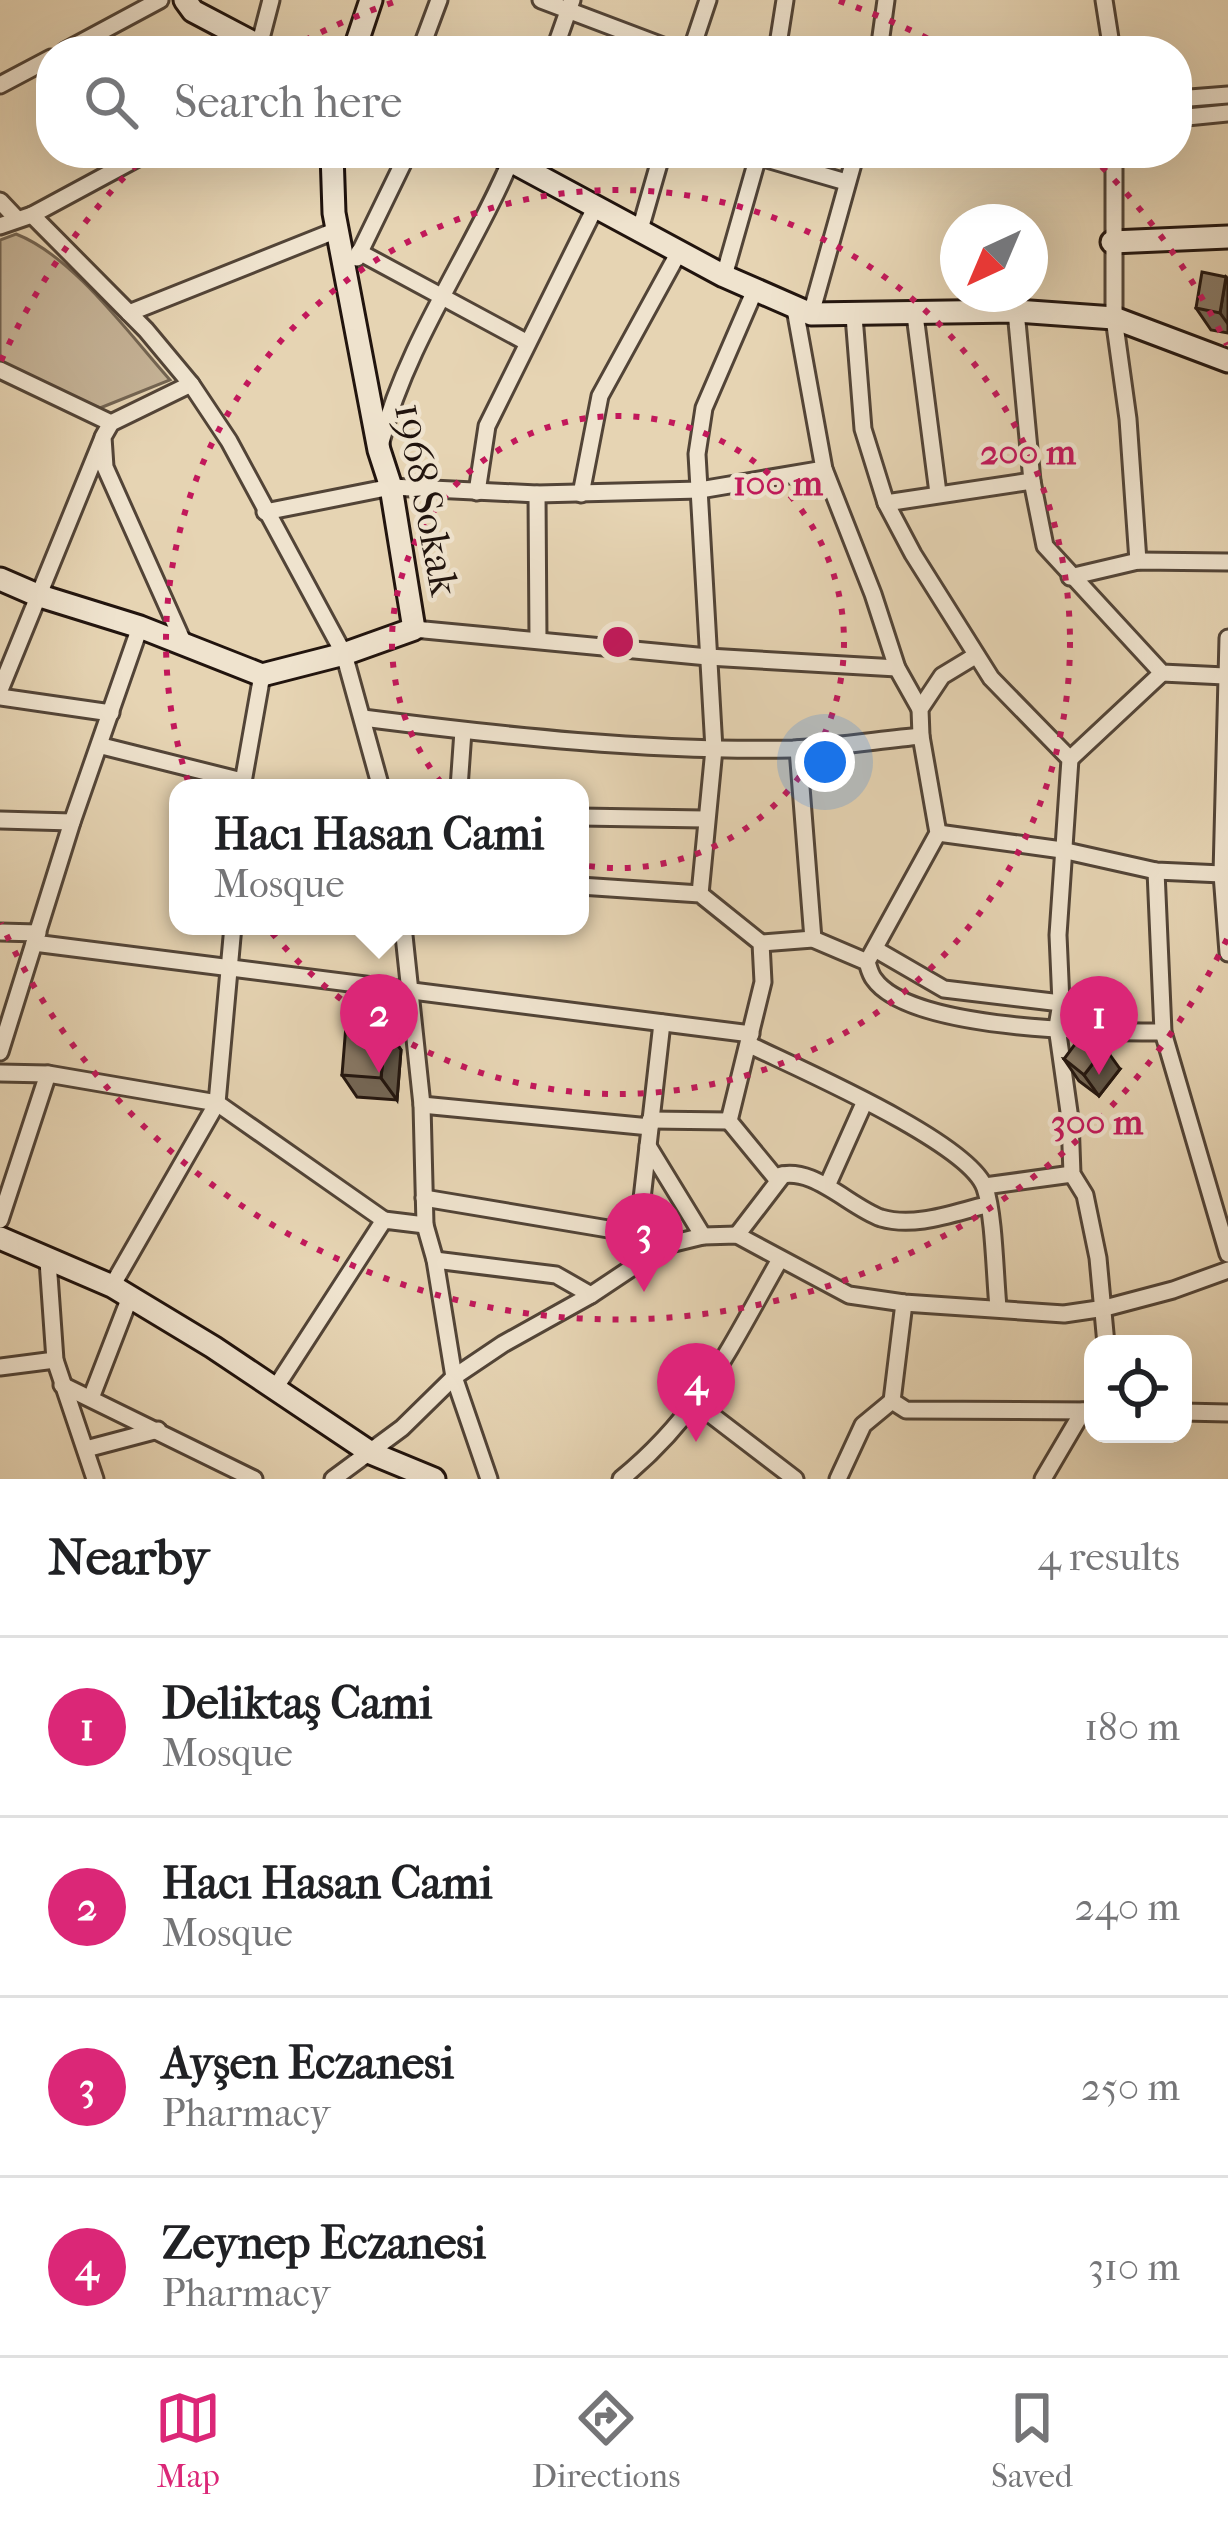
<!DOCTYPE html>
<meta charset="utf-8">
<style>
body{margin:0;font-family:"IM FELL French Canon",serif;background:#f6f6f6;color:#202124}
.controls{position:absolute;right:36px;bottom:36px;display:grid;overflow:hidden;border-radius:24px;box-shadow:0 12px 48px #0002}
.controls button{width:108px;height:108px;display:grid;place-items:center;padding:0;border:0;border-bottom:3px solid #e0e0e0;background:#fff;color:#202124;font:60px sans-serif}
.compass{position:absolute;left:940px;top:204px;width:108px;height:108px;border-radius:50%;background:#fff;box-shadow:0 12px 48px #0002;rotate:224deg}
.you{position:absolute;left:825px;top:762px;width:42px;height:42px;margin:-30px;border:9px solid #fff;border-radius:50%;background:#1a73e8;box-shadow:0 0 0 18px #1a73e833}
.badge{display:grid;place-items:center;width:78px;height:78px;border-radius:50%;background:#db2777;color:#fff;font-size:39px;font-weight:700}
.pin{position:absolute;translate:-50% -99px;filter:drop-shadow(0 3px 6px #0008)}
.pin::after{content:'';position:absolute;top:63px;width:42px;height:36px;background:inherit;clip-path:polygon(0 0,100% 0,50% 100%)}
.popup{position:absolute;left:169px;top:779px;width:420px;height:156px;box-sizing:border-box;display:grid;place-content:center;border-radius:24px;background:#fff;filter:drop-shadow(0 3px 9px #0005);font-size:39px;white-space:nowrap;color:#757577}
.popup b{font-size:45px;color:#202124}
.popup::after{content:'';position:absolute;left:50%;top:100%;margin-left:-24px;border:24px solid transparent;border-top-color:#fff}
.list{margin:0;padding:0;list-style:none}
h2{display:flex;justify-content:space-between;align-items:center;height:156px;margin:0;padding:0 48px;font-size:51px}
h2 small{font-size:39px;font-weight:400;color:#757577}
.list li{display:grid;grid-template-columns:78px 1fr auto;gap:36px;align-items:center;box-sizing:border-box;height:180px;padding:0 48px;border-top:3px solid #e0e0e0}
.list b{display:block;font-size:45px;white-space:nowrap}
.list p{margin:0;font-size:39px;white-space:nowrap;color:#757577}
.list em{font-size:39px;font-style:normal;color:#757577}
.icon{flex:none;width:66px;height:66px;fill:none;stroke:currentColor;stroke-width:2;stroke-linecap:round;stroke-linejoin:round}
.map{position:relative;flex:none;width:1228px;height:1479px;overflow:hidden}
.search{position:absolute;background:#fff;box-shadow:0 12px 48px #0002;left:36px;right:36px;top:36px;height:132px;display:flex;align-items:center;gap:30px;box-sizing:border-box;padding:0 42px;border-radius:48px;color:#757577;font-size:45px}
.sheet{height:876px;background:#fff}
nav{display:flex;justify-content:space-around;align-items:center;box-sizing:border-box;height:168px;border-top:3px solid #e0e0e0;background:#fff;font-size:33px;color:#757577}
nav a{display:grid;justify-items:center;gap:6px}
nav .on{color:#db2777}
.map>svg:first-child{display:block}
.green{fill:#c5b397;stroke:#736452;stroke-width:3}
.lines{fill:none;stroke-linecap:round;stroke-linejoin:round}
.street-casing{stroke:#524437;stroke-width:21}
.secondary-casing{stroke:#21140e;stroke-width:27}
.street{stroke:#efe3ce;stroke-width:15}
.secondary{stroke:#efe3ce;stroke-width:21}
.wall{fill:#746756;stroke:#21140e;stroke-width:3}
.shaded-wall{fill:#5e5446;stroke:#21140e;stroke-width:3}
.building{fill:#877864;stroke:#21140e;stroke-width:3}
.ring{fill:none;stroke:#c2185b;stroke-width:6;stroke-dasharray:6 12}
.labels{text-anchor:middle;stroke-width:9;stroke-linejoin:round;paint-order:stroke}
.street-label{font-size:42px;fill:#21140e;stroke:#efe3ce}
.centre{fill:#c2185b;stroke:#efe3ce;stroke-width:6}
.ring-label{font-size:36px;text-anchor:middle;font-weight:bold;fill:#c2185b;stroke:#efe3ce;stroke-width:9;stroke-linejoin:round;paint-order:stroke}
</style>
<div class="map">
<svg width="1228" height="1479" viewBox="0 0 1228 1479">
<rect width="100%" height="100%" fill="#e6d4b3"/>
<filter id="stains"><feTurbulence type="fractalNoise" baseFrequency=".00167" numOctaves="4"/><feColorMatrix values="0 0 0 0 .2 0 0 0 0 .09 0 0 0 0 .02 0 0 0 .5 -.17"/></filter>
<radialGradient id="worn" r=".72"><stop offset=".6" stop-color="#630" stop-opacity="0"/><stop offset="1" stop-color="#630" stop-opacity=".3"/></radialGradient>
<path class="green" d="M16 234C73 256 129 334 170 380L100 408 0 363V240Z"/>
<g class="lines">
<defs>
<g id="street">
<polyline points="541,0 676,51"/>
<polyline points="1104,0 1112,51"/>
<polyline points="259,46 271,0"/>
<polyline points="65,51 160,0"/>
<polyline points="420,51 439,0"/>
<polyline points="554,51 572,0"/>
<polyline points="691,51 708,0"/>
<polyline points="777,51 785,0"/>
<polyline points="879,51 886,0"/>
<polyline points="0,85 51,58"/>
<polyline points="1177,99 1228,95"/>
<polyline points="1177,118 1228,113"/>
<polyline points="746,153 846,182"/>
<polyline points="1114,153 1114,318 1128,419 1138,561"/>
<polyline points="0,201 17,219"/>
<polyline points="32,215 146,330 191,384 229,441 344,654 381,788"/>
<polyline points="0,226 32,215 147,153"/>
<polyline points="639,233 662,153"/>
<polyline points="359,252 526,342"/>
<polyline points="357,258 408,153"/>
<polyline points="724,276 759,153"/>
<polyline points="795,309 824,469 873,594 897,668 920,709"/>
<polyline points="1016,311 1032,481 1045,546 1162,673 1225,676"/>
<polyline points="129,313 337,230"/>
<polyline points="811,314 856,153"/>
<polyline points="915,315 938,493"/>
<polyline points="854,316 863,429 886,503 913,554 991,678 1070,759 1058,935 1061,1003 1057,1027 1070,1119 1072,1174 1085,1195 1098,1258 1106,1344"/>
<polyline points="0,370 111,423"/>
<path d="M381 442C408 339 474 250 514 153"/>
<polyline points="477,492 487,426 595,208"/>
<polyline points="537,494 538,639"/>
<polyline points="581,494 600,396 679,252"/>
<polyline points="886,503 1032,481"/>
<polyline points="265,512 391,487 537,494 700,490 824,469"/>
<polyline points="1070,577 1138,561 1228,562"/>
<polyline points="414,629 708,657 897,668"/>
<polyline points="1228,638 1222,874 1228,953"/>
<polyline points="185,646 105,467 103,437 111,423 191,384"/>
<polyline points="0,690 102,440"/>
<polyline points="0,697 111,713"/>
<path d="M363 718C504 736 650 752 793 749 835 747 879 740 921 736"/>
<polyline points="102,746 242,781"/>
<polyline points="798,749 813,939"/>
<polyline points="1070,759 1162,673"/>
<polyline points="242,788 262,675"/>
<polyline points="459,788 463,731"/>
<polyline points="580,817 704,819"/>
<polyline points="0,820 72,822"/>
<polyline points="938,833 1062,850 1156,871 1222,874"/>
<polyline points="1156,871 1163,1032 1228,1254"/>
<path d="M580 886 700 894 761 943 763 982 729 1121 775 1177C811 1163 849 1207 881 1218 915 1228 953 1213 986 1205"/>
<polyline points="700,894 714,749 697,454 704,408 755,290"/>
<polyline points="403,926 422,1105 425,1225 435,1260 454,1377 489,1479"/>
<polyline points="0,932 38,933"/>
<polyline points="34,943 751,1034"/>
<path d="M761 943 813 939 867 962C869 968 870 974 874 979 910 1031 1102 1032 1163 1032"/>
<polyline points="875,949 944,989 1061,1003"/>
<polyline points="867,962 938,833 921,736 920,709 942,676 975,656"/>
<polyline points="662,1023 638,1234 666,1245"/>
<path d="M750 1045C797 1068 969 1142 985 1188 994 1214 995 1277 998 1307"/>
<polyline points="0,1052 72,822 140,627"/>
<polyline points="0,1073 48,1074 217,1103 384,1220"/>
<polyline points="422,1105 650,1127"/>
<polyline points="650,1120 729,1121"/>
<polyline points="648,1146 703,1236"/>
<polyline points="827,1186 865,1101"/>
<polyline points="985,1186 1072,1174"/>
<polyline points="424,1198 638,1234"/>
<polyline points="0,1220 48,1074"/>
<polyline points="737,1235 783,1175"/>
<polyline points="435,1260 556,1275 591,1295"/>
<polyline points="48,1261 55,1360 95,1479"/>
<polyline points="112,1286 217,1103 233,926"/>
<polyline points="904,1303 892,1401 906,1410 1093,1411"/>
<polyline points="0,1367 55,1360"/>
<polyline points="62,1385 254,1479"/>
<polyline points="274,1390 384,1220 425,1225"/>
<polyline points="91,1398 130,1297"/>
<polyline points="697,1404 795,1479"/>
<polyline points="1183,1412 1228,1413"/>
<polyline points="86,1449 158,1430"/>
<polyline points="333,1479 402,1428 454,1377 503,1344 591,1295 666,1245 703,1236 737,1235 849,1295 904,1303 1064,1314 1105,1308 1173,1290 1228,1270"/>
<path d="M621 1479C700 1415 730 1347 779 1261"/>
<polyline points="838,1479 863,1425 892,1401"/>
<polyline points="1043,1479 1083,1411"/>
</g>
<g id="secondary">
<polyline points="185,0 193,11 269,51"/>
<polyline points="354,51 371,0"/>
<polyline points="496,153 724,276 811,314 1016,311 1114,318 1228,361"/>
<polyline points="1112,242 1228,237"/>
<polyline points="0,579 37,595 140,627 262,675 344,654 414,629 391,487 379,450 334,213 332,153"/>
<polyline points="0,1238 112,1286 213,1347 371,1453 434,1479"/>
</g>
</defs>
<use href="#street" class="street-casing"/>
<use href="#secondary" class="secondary-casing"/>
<use href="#street" class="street"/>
<use href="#secondary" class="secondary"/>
</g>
<g class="wall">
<polygon points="1228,279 1228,333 1211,330 1196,308"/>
<polygon points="386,1028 401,1050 397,1100 357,1097 342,1075"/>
<polygon points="1064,1059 1120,1069 1099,1096 1079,1081"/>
</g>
<g class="shaded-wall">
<polygon points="1226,277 1228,279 1228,324 1220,313"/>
<polygon points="386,1028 401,1050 397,1100 381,1078"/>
<polygon points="1105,1048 1120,1069 1099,1096 1084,1075"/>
</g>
<g class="building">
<polygon points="1202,272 1226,277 1220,313 1196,308"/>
<polygon points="346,1025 386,1028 381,1078 342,1075"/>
<polygon points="1084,1032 1105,1048 1084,1075 1064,1059"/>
</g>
<g class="ring">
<circle cx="618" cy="642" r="226"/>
<circle cx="618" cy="642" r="452"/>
<path d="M1227 939A678 678 0 0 1 1 923M1 361A678 678 0 0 1 147 154M289 49A678 678 0 0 1 397 1M839 1A678 678 0 0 1 947 49M1089 154A678 678 0 0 1 1227 345"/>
</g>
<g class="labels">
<g class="street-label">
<text transform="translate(428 499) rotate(79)" y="15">1968 Sokak</text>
</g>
</g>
<circle cx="618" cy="642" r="18" class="centre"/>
<g class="ring-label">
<text x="1028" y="464">200 m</text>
<text x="778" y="495">100 m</text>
<text x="1097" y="1134">300 m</text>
</g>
<rect width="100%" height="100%" filter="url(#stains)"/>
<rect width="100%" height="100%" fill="url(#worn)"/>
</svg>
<div class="controls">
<button><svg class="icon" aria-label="locate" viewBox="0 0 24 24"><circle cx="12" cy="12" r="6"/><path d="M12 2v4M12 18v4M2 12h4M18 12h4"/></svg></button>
</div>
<svg class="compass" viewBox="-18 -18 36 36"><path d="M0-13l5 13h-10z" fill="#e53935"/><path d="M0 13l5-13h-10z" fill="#757577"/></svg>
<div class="you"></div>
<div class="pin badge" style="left:1099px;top:1075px">1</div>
<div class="pin badge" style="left:379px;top:1073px">2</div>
<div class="popup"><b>Hacı Hasan Cami</b>Mosque</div>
<div class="pin badge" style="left:644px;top:1292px">3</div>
<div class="pin badge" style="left:696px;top:1442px">4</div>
<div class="search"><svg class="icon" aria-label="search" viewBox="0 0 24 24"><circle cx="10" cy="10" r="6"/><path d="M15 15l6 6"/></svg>Search here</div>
</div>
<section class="sheet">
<h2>Nearby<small>4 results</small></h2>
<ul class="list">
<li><span class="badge">1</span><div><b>Deliktaş Cami</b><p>Mosque</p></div><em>180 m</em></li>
<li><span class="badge">2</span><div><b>Hacı Hasan Cami</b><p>Mosque</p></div><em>240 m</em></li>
<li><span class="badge">3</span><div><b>Ayşen Eczanesi</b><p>Pharmacy</p></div><em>250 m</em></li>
<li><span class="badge">4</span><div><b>Zeynep Eczanesi</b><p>Pharmacy</p></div><em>310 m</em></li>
</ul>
</section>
<nav>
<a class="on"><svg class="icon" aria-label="map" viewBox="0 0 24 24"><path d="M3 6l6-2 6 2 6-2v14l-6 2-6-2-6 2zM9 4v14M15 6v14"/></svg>Map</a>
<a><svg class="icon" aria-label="directions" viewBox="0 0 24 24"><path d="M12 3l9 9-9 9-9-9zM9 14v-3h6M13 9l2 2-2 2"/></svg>Directions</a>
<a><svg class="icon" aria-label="saved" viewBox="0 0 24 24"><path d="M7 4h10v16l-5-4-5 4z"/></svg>Saved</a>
</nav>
